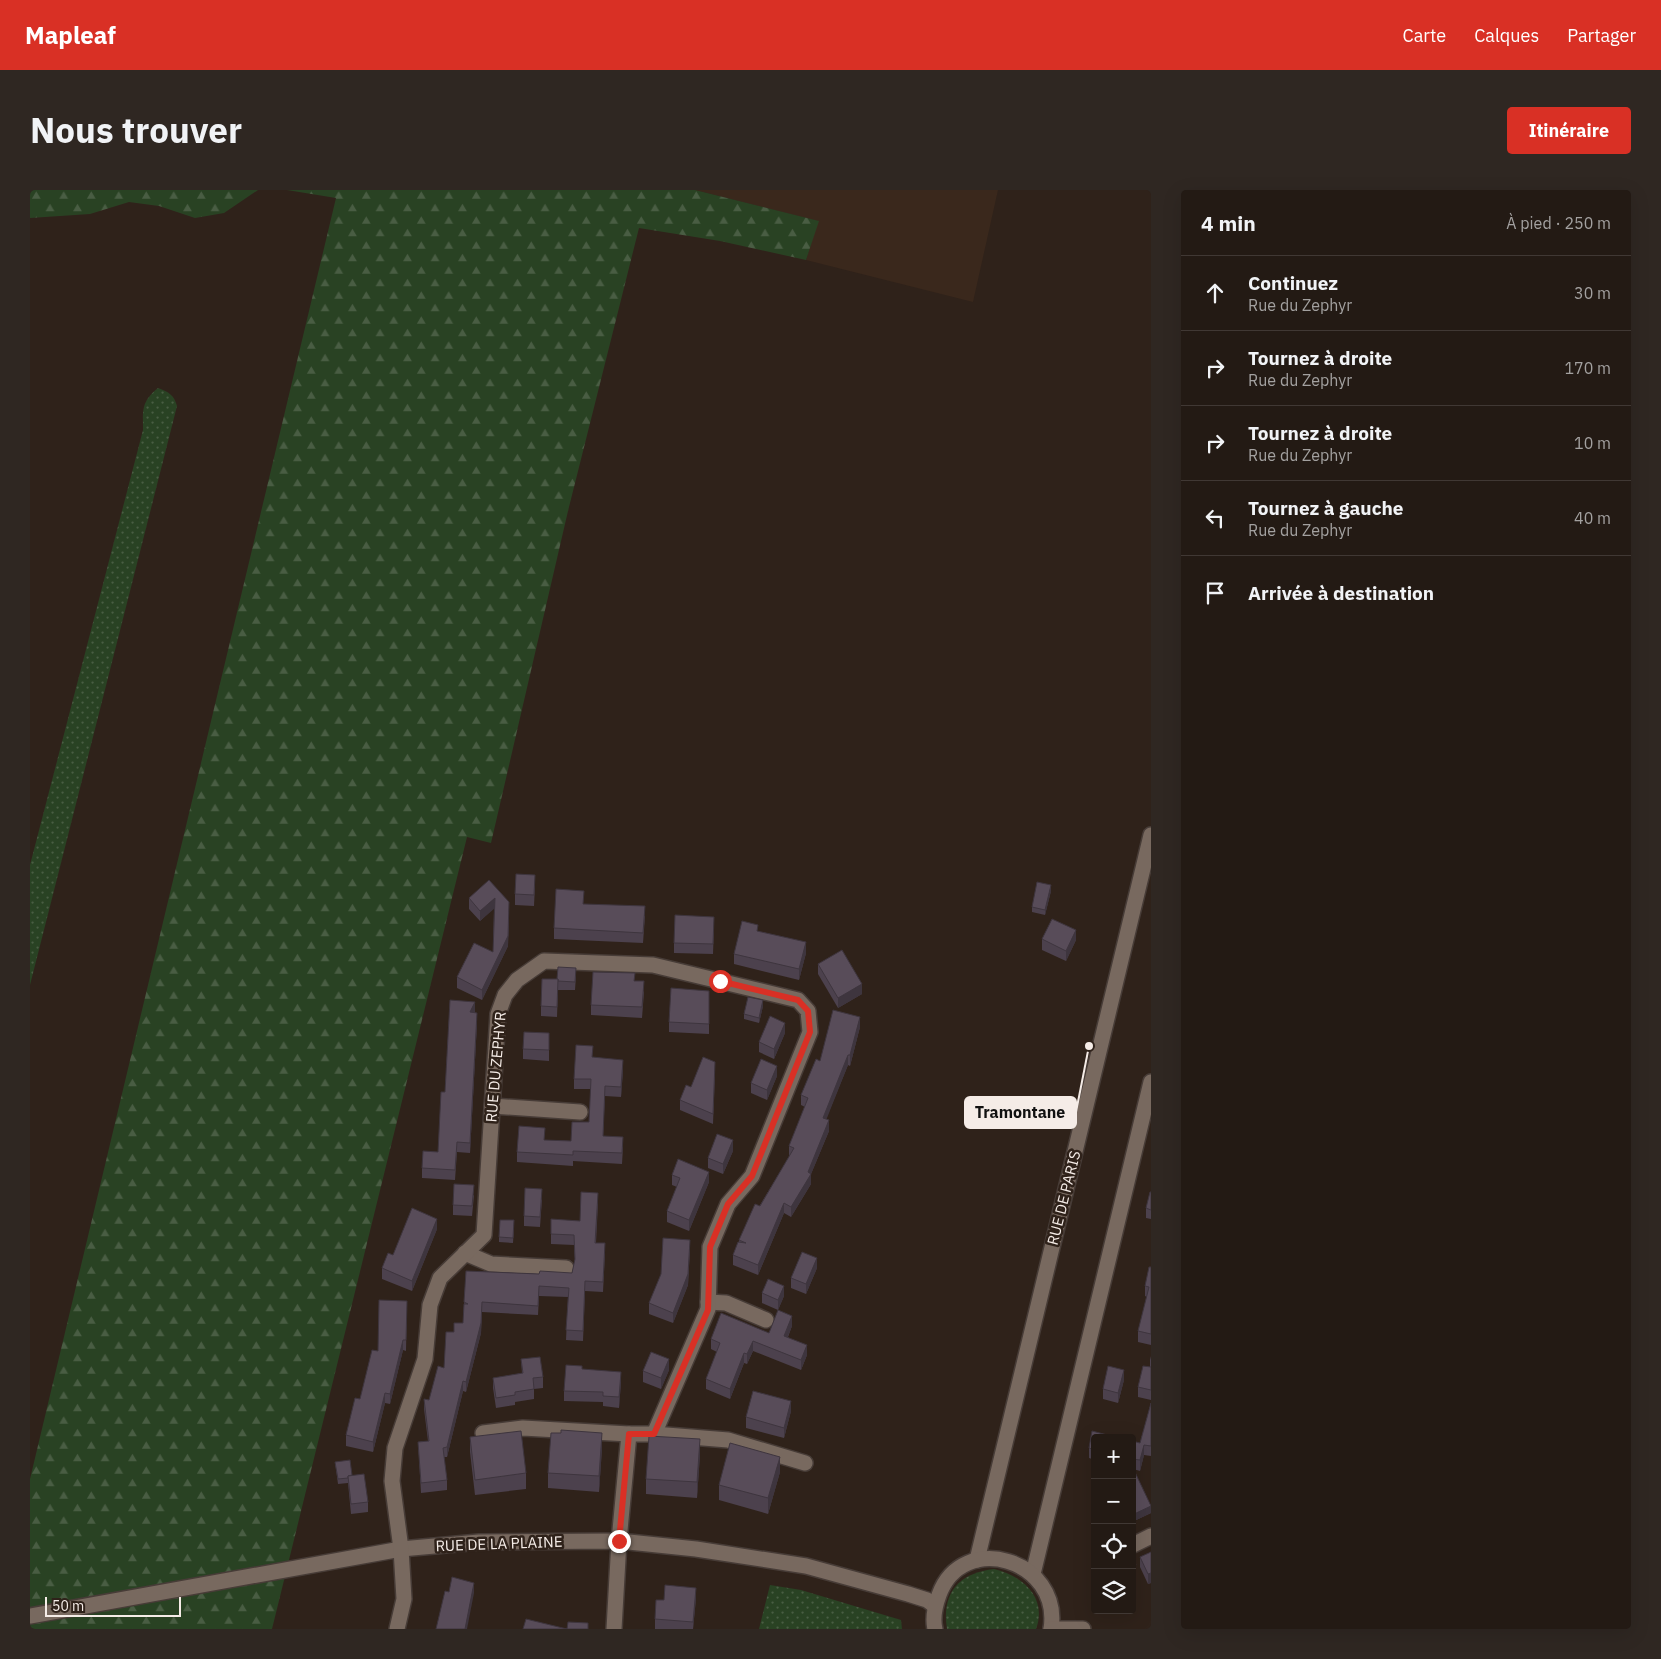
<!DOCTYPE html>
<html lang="fr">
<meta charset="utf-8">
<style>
body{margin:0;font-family:"IBM Plex Sans",sans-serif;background:#2f2722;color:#f1f3f6}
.controls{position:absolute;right:15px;bottom:15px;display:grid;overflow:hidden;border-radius:5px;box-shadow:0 5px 20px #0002}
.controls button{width:45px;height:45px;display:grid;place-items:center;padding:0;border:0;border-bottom:1px solid #403834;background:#231a14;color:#f1f3f6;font:25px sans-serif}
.scale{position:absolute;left:15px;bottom:12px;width:136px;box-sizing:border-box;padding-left:5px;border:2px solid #f5ece7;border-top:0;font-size:14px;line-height:18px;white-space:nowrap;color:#f5ece7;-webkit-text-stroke:4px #2f221a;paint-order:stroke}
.stop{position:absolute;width:15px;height:15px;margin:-11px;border:4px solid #d93025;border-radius:50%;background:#fff}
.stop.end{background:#d93025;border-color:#fff;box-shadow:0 1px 5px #0008}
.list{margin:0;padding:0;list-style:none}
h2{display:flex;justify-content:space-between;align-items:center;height:65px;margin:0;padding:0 20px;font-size:21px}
h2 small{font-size:16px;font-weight:400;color:#a3a1a0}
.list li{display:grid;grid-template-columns:32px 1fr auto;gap:15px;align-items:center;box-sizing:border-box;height:75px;padding:0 20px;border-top:1px solid #403834}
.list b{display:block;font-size:19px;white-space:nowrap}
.list p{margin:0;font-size:16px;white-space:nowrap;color:#a3a1a0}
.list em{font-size:16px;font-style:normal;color:#a3a1a0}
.icon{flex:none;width:28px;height:28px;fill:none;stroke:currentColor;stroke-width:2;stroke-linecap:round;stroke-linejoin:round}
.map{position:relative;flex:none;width:1121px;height:1439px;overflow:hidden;border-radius:5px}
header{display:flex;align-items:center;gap:30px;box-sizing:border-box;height:70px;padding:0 25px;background:#d93025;color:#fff}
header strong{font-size:24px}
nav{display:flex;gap:28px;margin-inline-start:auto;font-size:18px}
.intro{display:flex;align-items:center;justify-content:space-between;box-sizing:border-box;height:120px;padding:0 30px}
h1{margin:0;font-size:35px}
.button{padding:12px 22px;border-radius:5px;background:#d93025;color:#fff;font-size:18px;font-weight:700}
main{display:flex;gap:30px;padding:0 30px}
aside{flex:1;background:#231a14;border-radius:5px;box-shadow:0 5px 20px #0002}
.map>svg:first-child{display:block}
.built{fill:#3a281c}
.grass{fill:url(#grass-dots)}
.forest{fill:url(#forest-firs)}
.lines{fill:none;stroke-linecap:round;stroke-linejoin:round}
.minor-casing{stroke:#473c37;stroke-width:18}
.minor{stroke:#78695f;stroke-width:15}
.wall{fill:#4c414d}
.shaded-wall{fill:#3e353e}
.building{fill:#584c59;stroke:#3e353e}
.route{stroke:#d93025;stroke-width:6}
.labels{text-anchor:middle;stroke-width:5;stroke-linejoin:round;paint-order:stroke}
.street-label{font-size:15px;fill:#f5ece7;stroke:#2f221a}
.leader{fill:none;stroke:#f5ece7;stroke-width:2}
.callout-dot{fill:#f5ece7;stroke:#2f221a;stroke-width:2}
.callout{fill:#f5ece7;stroke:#f5ece7;stroke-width:2}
.callout-label{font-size:16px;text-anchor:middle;font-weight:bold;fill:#111}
</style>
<header>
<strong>Mapleaf</strong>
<nav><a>Carte</a><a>Calques</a><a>Partager</a></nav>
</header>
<div class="intro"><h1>Nous trouver</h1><a class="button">Itinéraire</a></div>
<main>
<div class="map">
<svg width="1121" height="1439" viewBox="0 0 1121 1439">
<defs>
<pattern id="grass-dots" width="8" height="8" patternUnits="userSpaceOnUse" patternTransform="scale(1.25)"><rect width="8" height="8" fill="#294223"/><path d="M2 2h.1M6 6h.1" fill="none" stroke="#495d43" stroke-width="1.8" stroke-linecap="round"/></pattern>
<pattern id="forest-firs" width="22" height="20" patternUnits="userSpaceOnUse" patternTransform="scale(1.25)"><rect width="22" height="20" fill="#294223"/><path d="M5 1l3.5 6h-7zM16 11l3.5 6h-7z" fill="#495d43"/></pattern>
</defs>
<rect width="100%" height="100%" fill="#2f221a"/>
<polygon class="built" points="665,0 968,0 943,112 776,70 788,31"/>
<g class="grass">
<path d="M128 198C139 202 144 205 147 216L0 795V675L113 240C113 220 111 212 128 198Z"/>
<path d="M964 1379C991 1385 1018 1407 1006 1439H917C911 1403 929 1383 964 1379Z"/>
<polygon points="740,1395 771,1400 871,1430 872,1439 729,1439"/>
</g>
<g class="forest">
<polygon points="0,0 228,0 194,23 165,28 129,16 99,12 60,24 0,28"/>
<polygon points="257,0 665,0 789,31 776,70 690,51 609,38 538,321 461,653 437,647 242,1439 0,1439 0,1289 306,8"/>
</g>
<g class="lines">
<defs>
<g id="minor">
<polyline points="462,916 550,922"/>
<polyline points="435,1063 461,1074 536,1078"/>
<polyline points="678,1112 696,1113 736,1130"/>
<polyline points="453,1243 493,1238 599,1244"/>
<polyline points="624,1244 698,1250 775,1273"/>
<polyline points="1103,1355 1121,1346"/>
<polyline points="947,1370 1121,645"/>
<polyline points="1003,1384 1121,892"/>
<polyline points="0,1426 371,1359 449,1352 589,1351 666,1359 776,1376 878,1404 897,1410 905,1416"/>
<polyline points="367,1439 374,1409 371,1359 362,1291 365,1258 395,1169 400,1115 410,1088 454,1045 468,824 475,805 487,790 514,771 623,775 768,810 778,821 780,842 722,986 698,1014 680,1057 678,1119 624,1244 599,1244 589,1351 584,1439"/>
<path d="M905 1439C902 1427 905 1416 909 1405 932 1340 1032 1369 1021 1439"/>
<polyline points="1021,1439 1053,1439"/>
</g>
</defs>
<use href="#minor" class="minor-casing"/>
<use href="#minor" class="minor"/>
</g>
<g class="wall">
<polygon points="505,695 504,716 485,715 485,704"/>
<polygon points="1021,701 1015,725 1002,722 1002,717"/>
<polygon points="439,708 479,722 478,756 452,810 427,798 427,787 463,762 464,718 450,731 439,719"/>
<polygon points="554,714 615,726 613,753 524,749 524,738"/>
<polygon points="684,737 683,764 644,763 644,753"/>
<polygon points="728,741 776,763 769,790 704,774 704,764"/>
<polygon points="1012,749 1046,750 1036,771 1012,760"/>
<polygon points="788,774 832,804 808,818 788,784"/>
<polygon points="546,786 545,800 528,800 527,827 511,826 511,816 527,789"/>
<polygon points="605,791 614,802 612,828 561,825 561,815"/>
<polygon points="679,801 679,844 639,842 639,832"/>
<polygon points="420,810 445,822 447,833 440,963 427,962 425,990 392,988 392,978 408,962 415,902"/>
<polygon points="733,816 729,833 714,829 714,824"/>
<polygon points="830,837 820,876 818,875 796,929 799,941 781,984 781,994 761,1027 754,1023 728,1085 703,1075 703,1065 709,1053 709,1050 759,967 759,956 775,917 771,915 771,905 790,871"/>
<polygon points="755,843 744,869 729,862 729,852"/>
<polygon points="519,854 519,871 493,869 493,859"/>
<polygon points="563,867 593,880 591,907 575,906 573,946 593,957 592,974 543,971 543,976 487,972 487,962 515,950 541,951 559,932 561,899 544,899 544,889"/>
<polygon points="685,882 683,934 650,920 650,910 661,897"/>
<polygon points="747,886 737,910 721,903 721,893"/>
<polygon points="703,961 693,984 678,978 678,968"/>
<polygon points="642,985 679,992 659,1041 637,1032 637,1021 647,997 642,995"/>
<polygon points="1121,1002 1121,1029 1116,1028 1116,1018"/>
<polygon points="444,1005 442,1026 423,1025 423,1015"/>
<polygon points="512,1009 510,1037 494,1036 494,1026"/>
<polygon points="568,1013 566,1053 575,1063 573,1102 555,1101 553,1151 536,1150 538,1107 509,1106 508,1125 452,1122 451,1143 436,1202 433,1201 417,1267 414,1267 417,1290 417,1300 391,1303 388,1252 398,1251 394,1219 394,1209 399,1210 414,1178 424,1142 433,1133 436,1081 509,1084 542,1083 545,1070 544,1055 521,1054 521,1044 550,1031"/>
<polygon points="484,1036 483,1053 469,1052 469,1047"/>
<polygon points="407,1039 382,1101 352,1089 352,1078"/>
<polygon points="660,1060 658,1095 643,1133 619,1124 619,1113"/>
<polygon points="1121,1077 1121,1155 1108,1152 1108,1141 1117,1107 1115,1106 1115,1096"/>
<polygon points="787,1078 776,1104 761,1098 761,1088"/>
<polygon points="732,1103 754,1106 748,1120 732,1113"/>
<polygon points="377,1111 376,1161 373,1160 360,1214 355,1213 343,1262 316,1256 316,1245 348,1161"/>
<polygon points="762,1136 758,1147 777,1165 771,1180 723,1161 717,1174 714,1173 700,1209 676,1199 676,1189 687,1162 681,1159 681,1149 739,1143"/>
<polygon points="1121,1166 1121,1210 1108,1207 1108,1197 1120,1177 1120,1170"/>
<polygon points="491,1169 513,1187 513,1198 504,1199 504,1209 485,1212 485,1215 466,1218 463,1198 463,1188 492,1183"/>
<polygon points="552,1179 591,1192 589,1218 573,1216 573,1212 534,1211 534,1201"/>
<polygon points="639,1180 631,1199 613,1192 613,1181"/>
<polygon points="1094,1190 1088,1213 1073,1209 1073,1199"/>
<polygon points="1121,1213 1121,1266 1114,1265 1110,1281 1103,1279 1121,1323 1102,1332 1102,1251 1110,1253"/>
<polygon points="761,1221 754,1248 716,1238 716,1227"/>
<polygon points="440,1247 496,1283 496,1299 445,1305 440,1262"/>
<polygon points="1065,1248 1065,1270 1059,1268 1059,1258"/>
<polygon points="572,1258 569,1302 518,1298 518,1283"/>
<polygon points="670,1264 667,1308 616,1304 616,1289"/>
<polygon points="305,1272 322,1285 338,1312 338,1322 321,1324 318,1293 308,1294"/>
<polygon points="750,1282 738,1324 689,1310 689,1295"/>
<polygon points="1121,1362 1121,1393 1118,1394 1110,1377 1110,1367"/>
<polygon points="666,1408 663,1439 625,1439 625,1429 634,1410"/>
</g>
<g class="shaded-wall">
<polygon points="1021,695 1021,701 1015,725 1015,720"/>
<polygon points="465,708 465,718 450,731 450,721"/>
<polygon points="479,722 478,756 452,810 452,800"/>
<polygon points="1046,740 1046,750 1036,771 1036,761"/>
<polygon points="776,752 776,763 769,790 769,779"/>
<polygon points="832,794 832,804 808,818 808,808"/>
<polygon points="733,810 733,816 729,833 729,828"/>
<polygon points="445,812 445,822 440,833 440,822"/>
<polygon points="447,823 447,833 440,963 440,953"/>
<polygon points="830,827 830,837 820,876 820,865"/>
<polygon points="755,833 755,843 744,869 744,859"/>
<polygon points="818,865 818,875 793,938 793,928"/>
<polygon points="593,870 593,880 591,907 591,897"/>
<polygon points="747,876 747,886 737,910 737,900"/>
<polygon points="799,930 799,941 781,984 781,994 761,1027 761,1017 778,982"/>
<polygon points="703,950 703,961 693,984 693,974"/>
<polygon points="679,982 679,992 659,1041 659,1030"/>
<polygon points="754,1013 754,1023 728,1085 728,1075"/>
<polygon points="407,1029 407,1039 382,1101 382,1091"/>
<polygon points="660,1050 658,1095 643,1133 643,1123"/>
<polygon points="787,1068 787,1078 776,1104 776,1094"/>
<polygon points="754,1096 754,1106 748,1120 748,1110"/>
<polygon points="452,1112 451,1143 436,1202 436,1192"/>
<polygon points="762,1126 762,1136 754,1156 754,1146"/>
<polygon points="373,1150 373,1160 360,1214 360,1204"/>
<polygon points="723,1151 723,1161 717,1174 717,1164"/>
<polygon points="777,1155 777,1165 771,1180 771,1170"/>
<polygon points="714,1163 714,1173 700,1209 700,1199"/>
<polygon points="639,1169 639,1180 631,1199 631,1188"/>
<polygon points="1094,1180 1094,1190 1088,1213 1088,1203"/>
<polygon points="591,1182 591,1192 589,1218 589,1207"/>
<polygon points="433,1191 433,1201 417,1267 417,1257"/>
<polygon points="355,1203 355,1213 343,1262 343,1252"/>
<polygon points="761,1211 761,1221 754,1248 754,1238"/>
<polygon points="572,1243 572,1258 569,1302 569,1286"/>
<polygon points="670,1249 670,1264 667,1308 667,1292"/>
<polygon points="1114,1255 1114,1265 1110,1281 1110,1270"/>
<polygon points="750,1267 750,1282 738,1324 738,1308"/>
<polygon points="1121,1316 1121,1323 1102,1332 1102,1325"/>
<polygon points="1106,1375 1106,1383 1102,1385 1102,1377"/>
<polygon points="1121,1383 1121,1393 1118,1394 1118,1384"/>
<polygon points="444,1393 444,1403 437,1439 435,1439"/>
<polygon points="666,1398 666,1408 663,1439 663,1432"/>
</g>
<g class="building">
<polygon points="486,684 505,685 504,705 485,704"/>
<polygon points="459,690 479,712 478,746 452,800 427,787 444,753 463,762 465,708 450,721 439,708"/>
<polygon points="1007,692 1021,695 1015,720 1002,717"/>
<polygon points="526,699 554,701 553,714 615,716 613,743 524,738"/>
<polygon points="645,725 684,727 683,754 644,753"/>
<polygon points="1022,729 1046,740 1036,761 1012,749"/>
<polygon points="712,731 728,735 727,741 776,752 769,779 704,764"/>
<polygon points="812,760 832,794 808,808 788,774"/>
<polygon points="528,777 546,778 545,792 528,791 528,789 527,789"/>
<polygon points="563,782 605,783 604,791 614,791 612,817 561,815"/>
<polygon points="512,789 528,789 527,817 511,816"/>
<polygon points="641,798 679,801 679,834 639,832"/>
<polygon points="718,807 733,810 729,828 714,824"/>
<polygon points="420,810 445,812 440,822 447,823 440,953 427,952 425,980 392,978 393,961 408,962 411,902 415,902"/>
<polygon points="803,820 830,827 820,865 818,865 793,928 799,930 778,982 781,984 761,1017 754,1013 728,1075 703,1065 708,1052 716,1053 709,1050 725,1014 730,1016 764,958 759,956 778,908 771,905 786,869 790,871"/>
<polygon points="740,826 755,833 744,859 729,852"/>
<polygon points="494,842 519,843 519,860 493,859"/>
<polygon points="546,855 563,856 562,867 593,870 591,897 575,896 573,946 593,947 592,963 543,961 543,965 487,962 489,936 515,938 514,950 541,951 542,932 559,932 561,889 544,889"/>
<polygon points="673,867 685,872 683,924 650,910 656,895 661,897"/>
<polygon points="731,869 747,876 737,900 721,893"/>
<polygon points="687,944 703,950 693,974 678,968"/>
<polygon points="648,969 679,982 659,1030 637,1021 650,988 642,985"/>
<polygon points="424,994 444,995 442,1016 423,1015"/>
<polygon points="495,998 512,999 510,1027 494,1026"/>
<polygon points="551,1002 568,1003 565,1053 575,1053 573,1092 555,1091 553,1141 536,1140 539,1098 509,1096 508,1116 452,1112 451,1133 436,1192 433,1191 417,1257 413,1258 417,1290 391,1293 388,1252 399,1251 394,1209 399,1210 408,1176 414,1178 416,1142 424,1142 424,1133 433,1133 434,1114 438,1114 434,1112 436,1081 509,1084 510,1081 542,1083 545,1069 544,1045 521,1044 521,1029 550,1031"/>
<polygon points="1120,1002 1121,1002 1121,1020 1116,1018"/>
<polygon points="382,1018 407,1029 382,1091 352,1078 358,1063 363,1065"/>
<polygon points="470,1030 484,1030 483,1048 469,1047"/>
<polygon points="633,1048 660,1050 658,1084 643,1123 619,1113 631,1084"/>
<polygon points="772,1062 787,1068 776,1094 761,1088"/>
<polygon points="1119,1077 1121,1077 1121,1144 1108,1141 1119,1097 1115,1096"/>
<polygon points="738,1089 754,1096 748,1110 732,1103"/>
<polygon points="349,1110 377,1111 376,1150 373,1150 360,1204 355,1203 343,1252 316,1245 325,1208 330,1209 342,1160 348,1161"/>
<polygon points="748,1120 762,1126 754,1146 777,1155 771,1170 723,1151 717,1164 714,1163 700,1199 676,1189 690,1153 681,1149 691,1123 739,1143"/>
<polygon points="621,1162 639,1169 631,1188 613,1181"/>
<polygon points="510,1167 513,1187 503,1188 504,1199 485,1202 485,1205 466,1208 463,1188 493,1183 491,1169"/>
<polygon points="536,1175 552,1176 552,1179 591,1182 589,1207 573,1206 573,1202 534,1201"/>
<polygon points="1078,1176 1094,1180 1088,1203 1073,1199"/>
<polygon points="1113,1176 1121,1177 1121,1200 1108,1197"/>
<polygon points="723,1201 761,1211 754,1238 716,1227"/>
<polygon points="1121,1213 1121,1256 1114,1255 1110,1270 1102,1269 1102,1251 1110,1253"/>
<polygon points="531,1240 572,1243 569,1286 518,1283 521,1243 531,1243"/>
<polygon points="491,1241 496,1283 445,1290 440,1247"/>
<polygon points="1062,1241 1089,1248 1065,1248 1065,1260 1059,1258"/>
<polygon points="619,1246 670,1249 667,1292 616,1289"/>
<polygon points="700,1253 750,1267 738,1308 689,1295"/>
<polygon points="320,1270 322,1285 318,1286 318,1288 308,1289 305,1272"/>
<polygon points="1103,1278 1121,1316 1102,1325 1102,1278"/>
<polygon points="334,1284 338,1312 321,1314 318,1286"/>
<polygon points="1121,1362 1121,1383 1118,1384 1110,1367"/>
<polygon points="1102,1367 1106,1375 1102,1377"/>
<polygon points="422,1387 444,1393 435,1439 406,1439 415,1401 419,1402"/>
<polygon points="635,1395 666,1398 663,1432 625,1429 626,1410 634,1410"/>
<polygon points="496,1429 537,1439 493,1439"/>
<polygon points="538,1432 558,1433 558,1439 537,1439"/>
</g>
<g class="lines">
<polyline class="route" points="589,1351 599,1244 624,1244 678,1120 680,1057 698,1014 722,986 780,842 778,821 768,810 690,791"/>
</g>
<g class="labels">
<g class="street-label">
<text transform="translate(466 877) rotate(-85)" y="5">RUE DU ZEPHYR</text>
<text transform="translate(1034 1008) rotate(-76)" y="5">RUE DE PARIS</text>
<text transform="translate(469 1354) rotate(-2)" y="5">RUE DE LA PLAINE</text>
</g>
</g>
<path class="leader" d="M1059 856L1046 922"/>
<circle class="callout-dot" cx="1059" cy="856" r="5"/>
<rect class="callout" x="935" y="907" width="111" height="31" rx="5"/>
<g class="callout-label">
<text x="990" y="928">Tramontane</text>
</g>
</svg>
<div class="controls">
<button>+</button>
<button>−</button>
<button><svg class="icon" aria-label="locate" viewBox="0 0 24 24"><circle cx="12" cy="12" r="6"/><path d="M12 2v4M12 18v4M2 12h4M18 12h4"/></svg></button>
<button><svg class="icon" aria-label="layers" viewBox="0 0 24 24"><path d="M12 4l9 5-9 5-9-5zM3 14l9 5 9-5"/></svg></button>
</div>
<div class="scale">50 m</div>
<div class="stop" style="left:690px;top:791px"></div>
<div class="stop end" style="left:589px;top:1351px"></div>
</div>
<aside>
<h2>4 min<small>À pied · 250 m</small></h2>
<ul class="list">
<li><svg class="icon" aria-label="ahead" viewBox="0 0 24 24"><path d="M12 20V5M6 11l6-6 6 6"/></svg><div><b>Continuez</b><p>Rue du Zephyr</p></div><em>30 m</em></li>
<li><svg class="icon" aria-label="right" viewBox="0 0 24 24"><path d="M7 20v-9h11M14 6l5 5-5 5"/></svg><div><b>Tournez à droite</b><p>Rue du Zephyr</p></div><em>170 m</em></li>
<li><svg class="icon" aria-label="right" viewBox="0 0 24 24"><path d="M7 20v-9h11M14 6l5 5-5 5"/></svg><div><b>Tournez à droite</b><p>Rue du Zephyr</p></div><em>10 m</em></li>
<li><svg class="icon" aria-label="left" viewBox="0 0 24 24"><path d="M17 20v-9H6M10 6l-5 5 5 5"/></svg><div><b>Tournez à gauche</b><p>Rue du Zephyr</p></div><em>40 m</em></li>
<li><svg class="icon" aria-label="arrive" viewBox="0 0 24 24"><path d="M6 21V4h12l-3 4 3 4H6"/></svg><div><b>Arrivée à destination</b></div></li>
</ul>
</aside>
</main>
